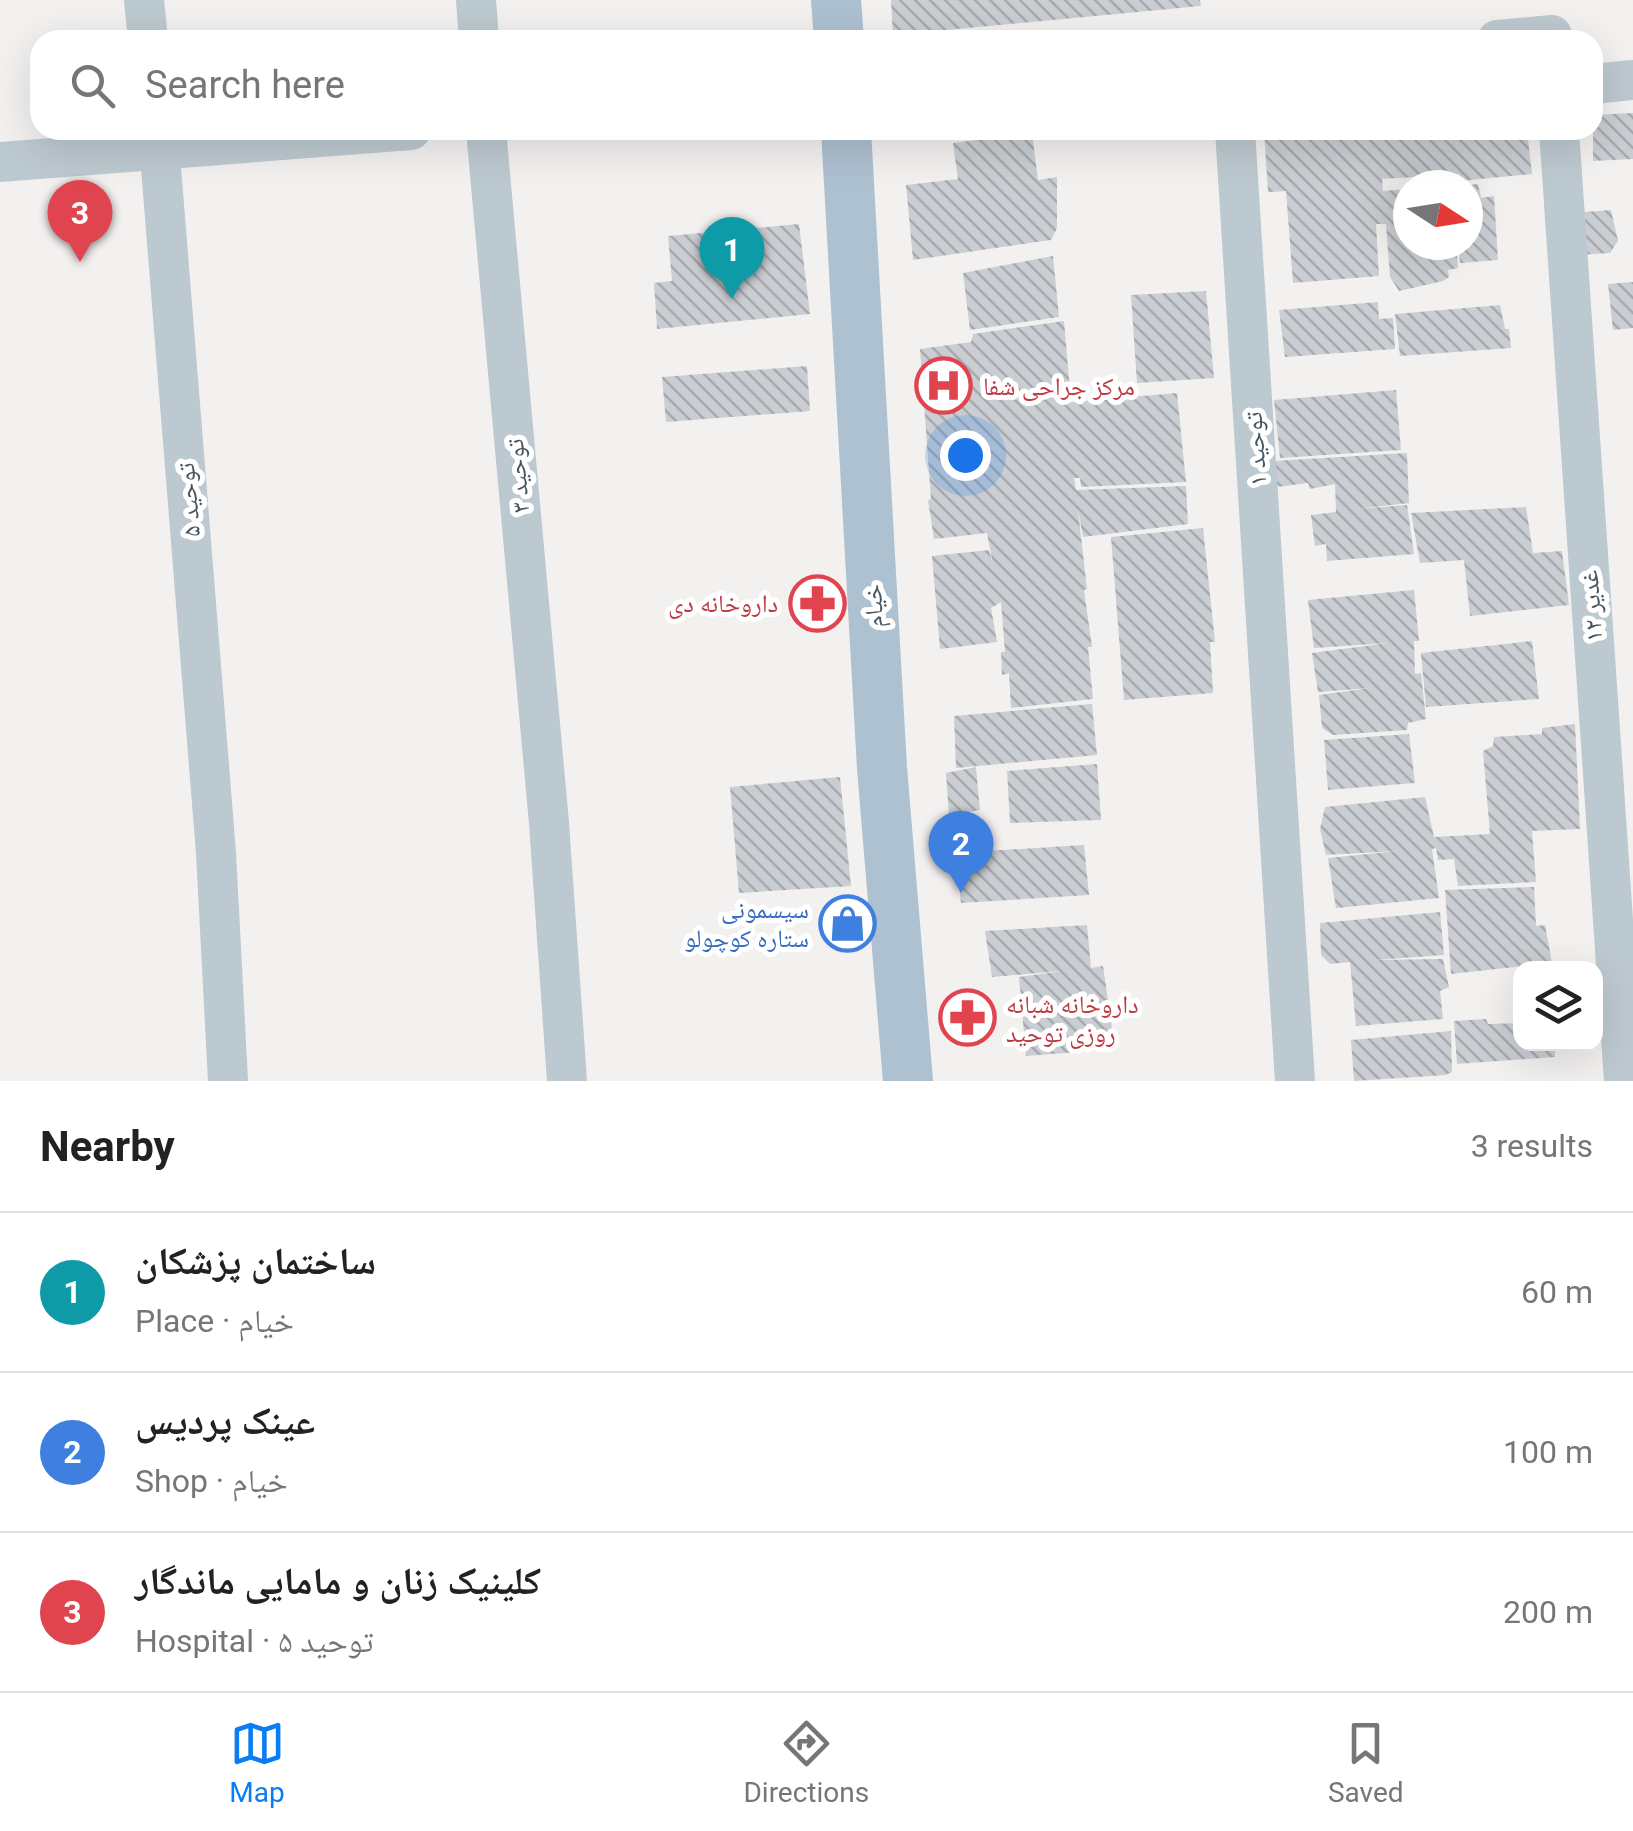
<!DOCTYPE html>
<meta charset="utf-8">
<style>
body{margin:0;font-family:Roboto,"Noto Naskh Arabic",sans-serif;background:#f6f6f6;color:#222}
.controls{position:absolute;right:30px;bottom:30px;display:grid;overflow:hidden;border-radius:20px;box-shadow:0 10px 40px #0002}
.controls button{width:90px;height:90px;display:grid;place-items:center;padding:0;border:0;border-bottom:2px solid #e0e0e0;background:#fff;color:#222;font:50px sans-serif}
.compass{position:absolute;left:1393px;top:170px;width:90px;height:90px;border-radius:50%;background:#fff;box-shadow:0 10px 40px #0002;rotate:102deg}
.you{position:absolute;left:965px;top:455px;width:35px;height:35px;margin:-25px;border:8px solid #fff;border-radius:50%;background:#1a73e8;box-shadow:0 0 0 15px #1a73e833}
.badge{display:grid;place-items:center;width:65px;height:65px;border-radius:50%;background:#0a7df2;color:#fff;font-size:32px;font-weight:700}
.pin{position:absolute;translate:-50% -82px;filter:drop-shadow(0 2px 5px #0008)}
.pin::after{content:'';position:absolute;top:52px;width:35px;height:30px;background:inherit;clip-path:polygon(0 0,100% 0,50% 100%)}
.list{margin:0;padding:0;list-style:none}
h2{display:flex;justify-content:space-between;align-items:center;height:130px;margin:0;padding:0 40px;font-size:42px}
h2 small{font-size:32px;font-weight:400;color:#767676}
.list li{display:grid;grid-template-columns:65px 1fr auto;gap:30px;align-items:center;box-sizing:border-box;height:160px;padding:0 40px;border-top:2px solid #e0e0e0}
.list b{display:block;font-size:38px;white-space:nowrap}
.list p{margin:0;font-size:32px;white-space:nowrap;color:#767676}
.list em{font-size:32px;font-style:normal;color:#767676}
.icon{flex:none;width:55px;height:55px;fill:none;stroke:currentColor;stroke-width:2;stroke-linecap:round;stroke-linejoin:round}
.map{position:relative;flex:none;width:1633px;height:1081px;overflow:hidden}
.search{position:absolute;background:#fff;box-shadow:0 10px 40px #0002;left:30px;right:30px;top:30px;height:110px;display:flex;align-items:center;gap:25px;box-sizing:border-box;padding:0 35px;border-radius:30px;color:#767676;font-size:38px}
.sheet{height:610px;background:#fff}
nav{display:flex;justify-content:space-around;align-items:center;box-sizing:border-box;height:140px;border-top:2px solid #e0e0e0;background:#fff;font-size:28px;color:#767676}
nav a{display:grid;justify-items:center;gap:5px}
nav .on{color:#0a7df2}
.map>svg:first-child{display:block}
.building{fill:url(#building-back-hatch)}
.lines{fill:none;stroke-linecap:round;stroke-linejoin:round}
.minor{stroke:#bdc9d0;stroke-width:40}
.major{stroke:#aec1d1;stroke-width:50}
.labels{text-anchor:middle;stroke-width:10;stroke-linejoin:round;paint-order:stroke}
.health-label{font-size:25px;fill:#be3a42;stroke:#fff;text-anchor:start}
.street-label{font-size:25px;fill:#46555f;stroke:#fff}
.shop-label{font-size:25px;fill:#366cbe;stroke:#fff;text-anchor:end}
</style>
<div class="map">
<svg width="1633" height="1081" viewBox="0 0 1633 1081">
<defs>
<pattern id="building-back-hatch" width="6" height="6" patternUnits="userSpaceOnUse" patternTransform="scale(2.5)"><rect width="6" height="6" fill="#caced3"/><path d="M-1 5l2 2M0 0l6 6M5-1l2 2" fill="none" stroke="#a6aaae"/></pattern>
</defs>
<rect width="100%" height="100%" fill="#f3f0f0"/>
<g class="building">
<polygon points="891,0 1200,0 1201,6 893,35"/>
<polygon points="1633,113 1633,159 1593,161 1593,115"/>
<polygon points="1264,130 1527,130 1532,174 1460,181 1459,174 1382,179 1383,191 1408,189 1408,245 1456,245 1458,268 1448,270 1449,277 1443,281 1399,291 1390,277 1386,224 1376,224 1379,276 1293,283 1286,191 1268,192"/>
<polygon points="1032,133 1038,180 1057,177 1057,228 1051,240 913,260 906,185 958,179 953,143"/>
<polygon points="1478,184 1481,198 1494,196 1498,260 1460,263 1458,245 1468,245 1468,185"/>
<polygon points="1611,210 1618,241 1610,253 1578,255 1572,213"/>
<polygon points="799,224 810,314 657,329 654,283 672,281 668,236"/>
<polygon points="1053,256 1059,317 970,330 963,273"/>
<polygon points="1633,282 1633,328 1613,330 1608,284"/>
<polygon points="1206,291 1214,378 1137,383 1131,295"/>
<polygon points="1378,302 1379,319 1393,318 1395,349 1285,357 1279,310"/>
<polygon points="1500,305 1505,329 1509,329 1511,348 1400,356 1395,314"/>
<polygon points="1064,321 1071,402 1177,393 1186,482 1081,487 1080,478 1074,478 1076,490 1186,486 1188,524 1083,537 1078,510 1087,589 1084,590 1092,647 1088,647 1093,699 1011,708 1009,673 1002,675 1001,652 1005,652 1001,602 991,608 997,642 940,649 932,556 989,550 993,565 987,533 934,539 928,500 931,499 920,349 971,342 973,334"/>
<polygon points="807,366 810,411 666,422 662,377"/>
<polygon points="1396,390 1401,450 1280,458 1274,400"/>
<polygon points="1407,453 1409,503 1355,509 1407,505 1414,554 1327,561 1326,544 1315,546 1311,515 1336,512 1335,484 1310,489 1308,483 1277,487 1274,461"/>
<polygon points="1526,507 1533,553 1562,551 1569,605 1470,616 1464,560 1420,563 1411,513"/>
<polygon points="1203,528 1215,642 1210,642 1213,693 1124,700 1111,537"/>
<polygon points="1414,590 1419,641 1414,641 1415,674 1421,673 1426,719 1408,723 1407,730 1333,735 1322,728 1319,695 1370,688 1318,692 1312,653 1388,643 1314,648 1308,600"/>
<polygon points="1532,641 1539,699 1426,707 1421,653"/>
<polygon points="1092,704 1097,755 956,768 954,716"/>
<polygon points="1575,724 1580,829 1532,831 1536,882 1458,886 1454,859 1438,860 1436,848 1432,849 1439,898 1336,908 1328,858 1397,851 1326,855 1320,829 1325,807 1425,797 1434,837 1490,834 1483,751 1493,746 1494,737 1542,734 1542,728"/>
<polygon points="1409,734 1415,783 1328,790 1324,740"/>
<polygon points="1097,764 1101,820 1010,823 1007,771"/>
<polygon points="976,767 980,810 949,815 946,773"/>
<polygon points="840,777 851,886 739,893 730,787"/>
<polygon points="1084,845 1089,895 961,903 955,853"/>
<polygon points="1534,887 1536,926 1545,925 1552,963 1451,974 1445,890"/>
<polygon points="1440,912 1444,955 1375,960 1443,959 1449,987 1440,991 1443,1019 1356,1026 1350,962 1330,964 1321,955 1320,923"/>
<polygon points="1087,925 1091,968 1103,966 1115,1049 1026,1056 1019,977 1062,971 992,977 985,931"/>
<polygon points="1486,1019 1488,1024 1520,1023 1520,1044 1555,1044 1555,1057 1457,1064 1454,1021"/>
<polygon points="1451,1031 1452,1072 1446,1075 1354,1081 1351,1040"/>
</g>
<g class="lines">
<g class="minor">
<polyline points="144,0 148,40"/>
<polyline points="476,0 479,40"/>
<polyline points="1497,40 1552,35"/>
<polyline points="1593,84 1633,80"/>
<polyline points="158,130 216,853 228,1081"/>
<polyline points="486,130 549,823 567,1081"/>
<polyline points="1235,130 1295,1081"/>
<polyline points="1559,130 1624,1081"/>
<polyline points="0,162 411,130"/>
</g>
<g class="major">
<polyline points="836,0 839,40"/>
<polyline points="846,130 882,768 908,1081"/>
</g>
</g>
<defs>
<symbol id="hospital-ring" viewBox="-11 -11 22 22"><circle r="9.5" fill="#fff" stroke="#e0444e" stroke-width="1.5"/><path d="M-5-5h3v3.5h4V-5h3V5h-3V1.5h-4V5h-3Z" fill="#e0444e"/></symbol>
<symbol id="pharmacy-ring" viewBox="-11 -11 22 22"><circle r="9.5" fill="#fff" stroke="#e0444e" stroke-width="1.5"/><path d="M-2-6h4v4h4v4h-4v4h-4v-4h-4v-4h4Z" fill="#e0444e"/></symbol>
<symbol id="shop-ring" viewBox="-11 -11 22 22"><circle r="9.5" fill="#fff" stroke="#3f7fe0" stroke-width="1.5"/><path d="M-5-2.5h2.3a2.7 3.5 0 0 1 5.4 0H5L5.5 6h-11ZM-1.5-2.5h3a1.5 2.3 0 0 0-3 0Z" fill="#3f7fe0"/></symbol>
</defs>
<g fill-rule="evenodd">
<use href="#hospital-ring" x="912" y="354" width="63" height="63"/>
<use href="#pharmacy-ring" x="786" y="572" width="63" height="63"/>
<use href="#shop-ring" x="816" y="892" width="63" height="63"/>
<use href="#pharmacy-ring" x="936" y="986" width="63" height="63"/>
</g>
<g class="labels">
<g class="health-label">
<text x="983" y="395">مرکز جراحی شفا</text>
<text x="778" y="612" text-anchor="end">داروخانه دی</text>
<text x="1006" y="1013">داروخانه شبانه<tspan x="1006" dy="29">روزی توحید</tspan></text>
</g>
<g class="street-label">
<text transform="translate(1255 449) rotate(-94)" y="9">توحید ۱</text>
<text transform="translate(517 476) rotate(-95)" y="9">توحید ۳</text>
<text transform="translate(188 500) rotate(-95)" y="9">توحید ۵</text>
<text transform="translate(873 606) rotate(-93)" y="9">خیام</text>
<text transform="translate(1591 606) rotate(-94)" y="9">غدیر ۱۲</text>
</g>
<g class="shop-label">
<text x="809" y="918">سیسمونی<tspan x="809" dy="29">ستاره کوچولو</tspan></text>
</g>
</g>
</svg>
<div class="controls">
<button><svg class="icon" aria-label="layers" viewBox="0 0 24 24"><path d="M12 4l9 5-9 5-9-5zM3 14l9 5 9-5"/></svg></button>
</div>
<svg class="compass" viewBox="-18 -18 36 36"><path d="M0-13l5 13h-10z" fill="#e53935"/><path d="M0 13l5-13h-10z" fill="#767676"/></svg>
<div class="you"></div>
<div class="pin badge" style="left:732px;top:299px;background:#0f9aa8">1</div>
<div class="pin badge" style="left:961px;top:893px;background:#3f7fe0">2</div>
<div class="pin badge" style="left:80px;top:262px;background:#e0444e">3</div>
<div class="search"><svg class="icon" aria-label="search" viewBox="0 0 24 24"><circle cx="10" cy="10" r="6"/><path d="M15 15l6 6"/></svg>Search here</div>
</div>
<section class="sheet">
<h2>Nearby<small>3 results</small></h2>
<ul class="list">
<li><span class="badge" style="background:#0f9aa8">1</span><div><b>ساختمان پزشکان</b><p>Place · خیام</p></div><em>60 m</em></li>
<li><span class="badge" style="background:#3f7fe0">2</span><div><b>عینک پردیس</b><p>Shop · خیام</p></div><em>100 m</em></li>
<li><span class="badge" style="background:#e0444e">3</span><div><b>کلینیک زنان و مامایی ماندگار</b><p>Hospital · توحید ۵</p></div><em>200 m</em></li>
</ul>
</section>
<nav>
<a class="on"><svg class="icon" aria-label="map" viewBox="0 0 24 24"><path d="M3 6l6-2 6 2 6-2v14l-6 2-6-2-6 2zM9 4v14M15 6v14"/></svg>Map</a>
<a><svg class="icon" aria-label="directions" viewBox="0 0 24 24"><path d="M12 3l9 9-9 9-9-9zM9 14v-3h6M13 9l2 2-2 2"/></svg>Directions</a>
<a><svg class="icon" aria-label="saved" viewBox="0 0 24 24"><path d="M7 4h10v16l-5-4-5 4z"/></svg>Saved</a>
</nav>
